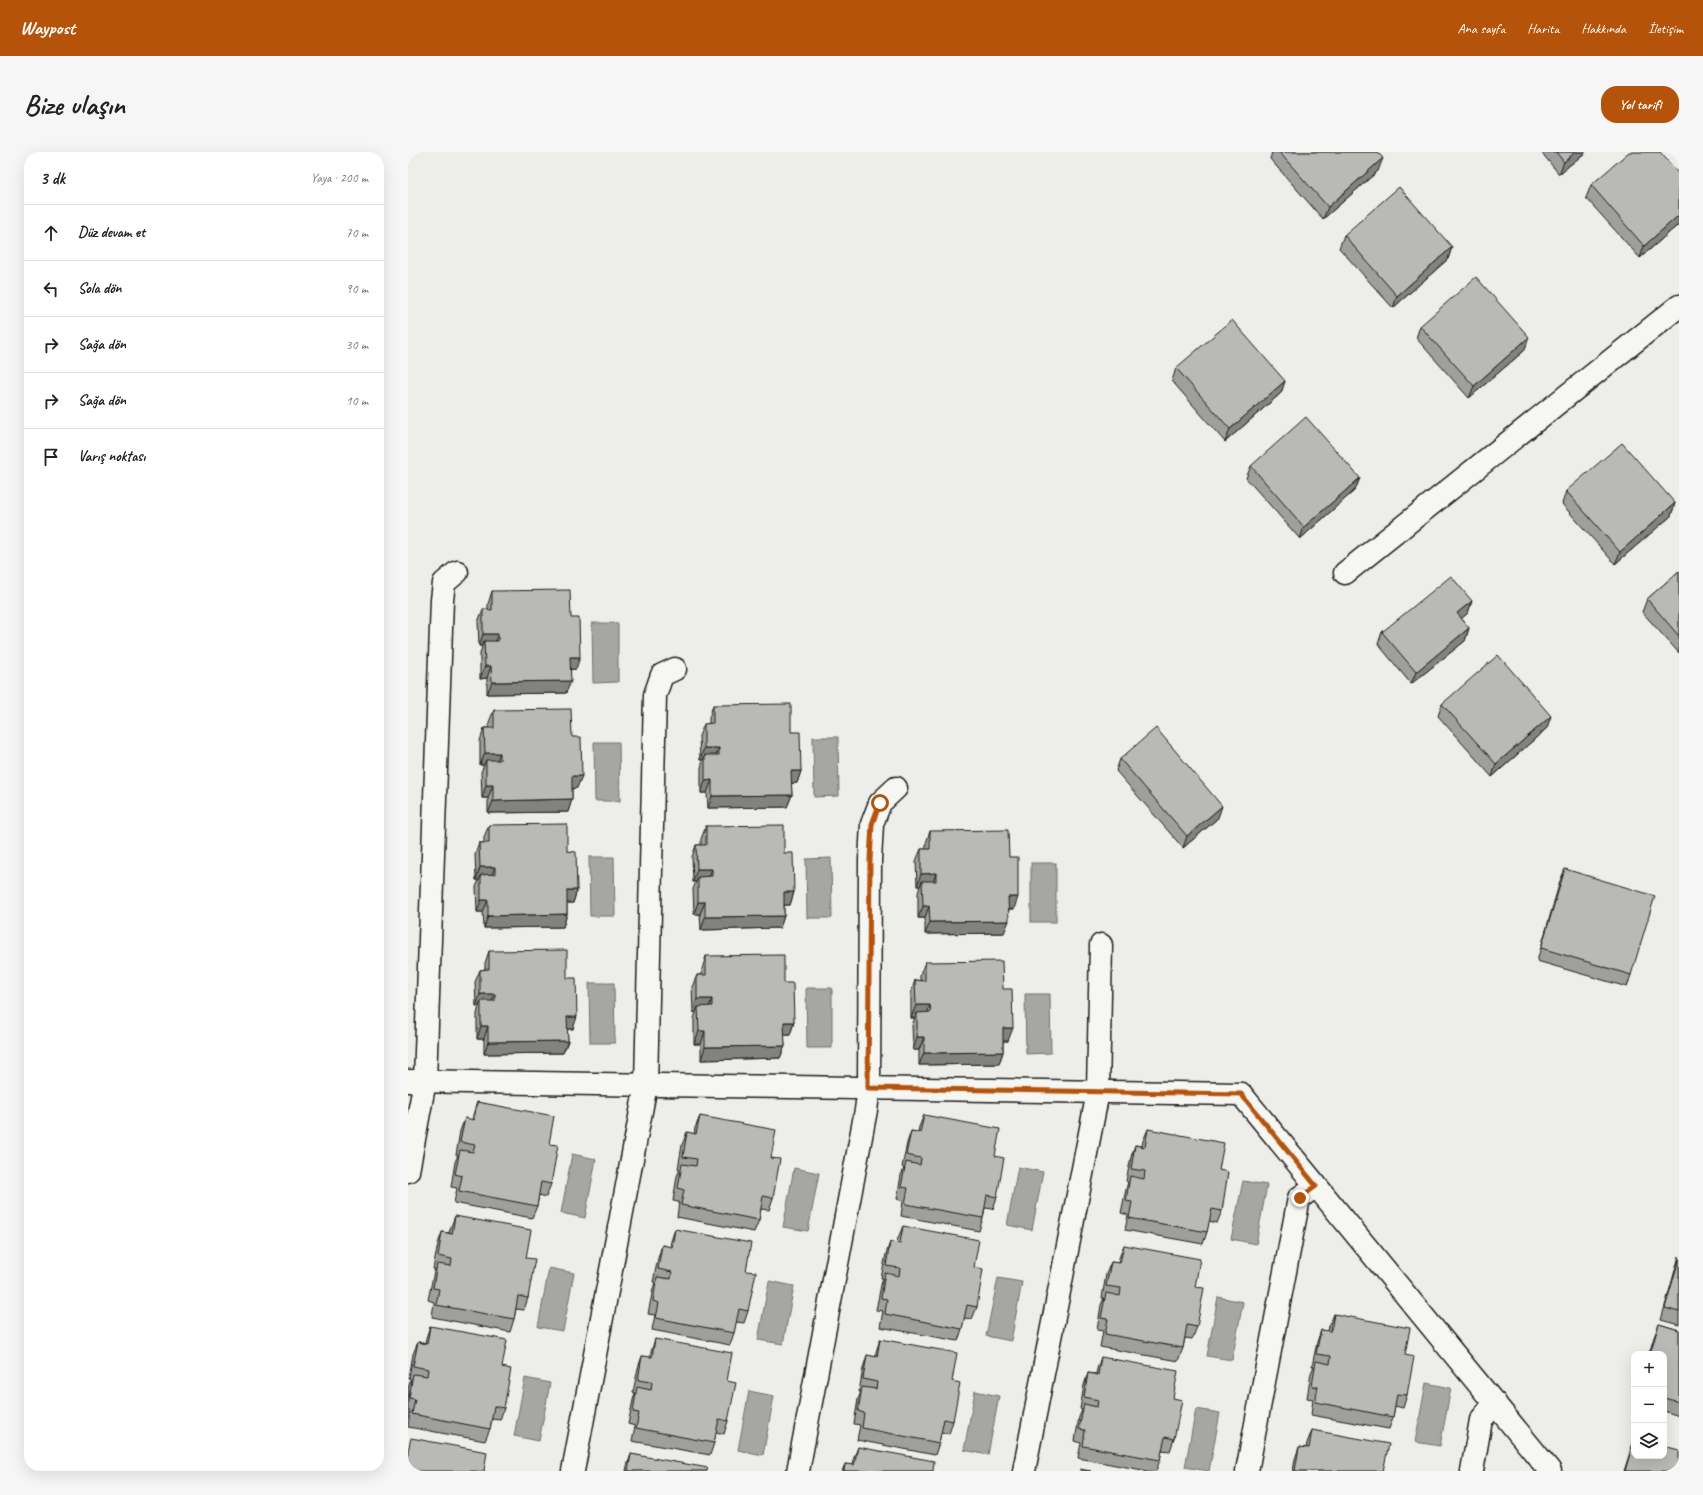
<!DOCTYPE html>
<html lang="tr">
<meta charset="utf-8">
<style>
body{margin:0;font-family:Caveat,sans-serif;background:#f6f6f6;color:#222}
.controls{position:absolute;right:12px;bottom:12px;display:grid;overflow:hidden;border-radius:8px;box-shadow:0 4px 16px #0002}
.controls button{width:36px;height:36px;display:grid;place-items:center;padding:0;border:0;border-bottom:1px solid #e0e0e0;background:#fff;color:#222;font:20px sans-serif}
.stop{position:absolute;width:12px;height:12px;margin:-9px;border:3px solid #b45309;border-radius:50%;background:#fff}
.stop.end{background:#b45309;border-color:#fff;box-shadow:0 1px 4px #0008}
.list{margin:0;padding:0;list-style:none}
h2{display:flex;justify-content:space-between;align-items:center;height:52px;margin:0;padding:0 16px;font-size:17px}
h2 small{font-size:13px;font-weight:400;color:#767676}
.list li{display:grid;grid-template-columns:26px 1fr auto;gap:12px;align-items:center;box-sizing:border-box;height:56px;padding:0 16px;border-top:1px solid #e0e0e0}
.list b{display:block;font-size:15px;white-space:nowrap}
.list em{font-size:13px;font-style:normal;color:#767676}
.icon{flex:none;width:22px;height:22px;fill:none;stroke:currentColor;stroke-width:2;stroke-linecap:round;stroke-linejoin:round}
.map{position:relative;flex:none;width:1271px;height:1319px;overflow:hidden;border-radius:16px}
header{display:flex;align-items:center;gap:24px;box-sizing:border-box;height:56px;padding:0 20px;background:#b45309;color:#fff}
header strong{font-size:19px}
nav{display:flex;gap:22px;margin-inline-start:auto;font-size:14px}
.intro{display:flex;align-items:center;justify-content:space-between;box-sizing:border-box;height:96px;padding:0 24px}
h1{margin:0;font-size:28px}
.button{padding:10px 18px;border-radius:16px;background:#b45309;color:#fff;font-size:14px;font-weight:700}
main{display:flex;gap:24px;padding:0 24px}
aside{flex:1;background:#fff;border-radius:16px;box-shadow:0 4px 16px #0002}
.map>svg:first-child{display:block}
.water{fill:#a6a6a3;stroke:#6f6f6d}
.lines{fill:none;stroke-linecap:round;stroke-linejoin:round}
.minor-casing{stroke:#1c1c1c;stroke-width:25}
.minor{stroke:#f6f6f2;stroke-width:22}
.wall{fill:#9f9f9d;stroke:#1c1c1c}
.shaded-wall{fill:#82827f;stroke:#1c1c1c}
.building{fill:#b9b9b6;stroke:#1c1c1c}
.route{stroke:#b45309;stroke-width:5}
</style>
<header>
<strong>Waypost</strong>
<nav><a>Ana sayfa</a><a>Harita</a><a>Hakkında</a><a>İletişim</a></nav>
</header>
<div class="intro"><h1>Bize ulaşın</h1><a class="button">Yol tarifi</a></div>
<main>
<aside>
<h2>3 dk<small>Yaya · 200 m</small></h2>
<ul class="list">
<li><svg class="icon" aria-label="ahead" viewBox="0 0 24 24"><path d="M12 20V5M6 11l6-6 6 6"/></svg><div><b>Düz devam et</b></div><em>70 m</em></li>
<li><svg class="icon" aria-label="left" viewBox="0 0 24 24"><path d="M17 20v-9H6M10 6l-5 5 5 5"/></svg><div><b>Sola dön</b></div><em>90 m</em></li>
<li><svg class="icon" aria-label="right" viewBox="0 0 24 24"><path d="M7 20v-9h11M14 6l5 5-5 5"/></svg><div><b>Sağa dön</b></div><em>30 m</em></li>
<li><svg class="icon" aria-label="right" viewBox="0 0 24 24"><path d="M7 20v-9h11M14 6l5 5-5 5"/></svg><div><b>Sağa dön</b></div><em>10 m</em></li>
<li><svg class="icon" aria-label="arrive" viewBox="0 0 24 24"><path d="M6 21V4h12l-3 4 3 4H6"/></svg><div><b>Varış noktası</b></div></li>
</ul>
</aside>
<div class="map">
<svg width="1271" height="1319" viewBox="0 0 1271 1319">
<rect width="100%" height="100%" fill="#edede9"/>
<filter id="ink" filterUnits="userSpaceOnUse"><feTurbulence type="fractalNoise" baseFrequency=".025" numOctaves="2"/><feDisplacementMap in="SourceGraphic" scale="8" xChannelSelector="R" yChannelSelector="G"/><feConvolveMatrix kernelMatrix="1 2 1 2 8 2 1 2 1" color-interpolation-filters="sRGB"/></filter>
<g filter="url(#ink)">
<g class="water">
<polygon points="184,471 210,471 210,530 185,531"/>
<polygon points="405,585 430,585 431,644 406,645"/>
<polygon points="186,590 211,590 212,649 187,649"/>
<polygon points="181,705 206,705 207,764 182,764"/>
<polygon points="423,706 424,766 399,766 398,707"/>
<rect x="623" y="711" width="25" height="59"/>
<polygon points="181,831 206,831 207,891 182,891"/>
<polygon points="398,836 424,836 424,896 399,896"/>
<polygon points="617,842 642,842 643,901 618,902"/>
<polygon points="164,1002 188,1007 177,1066 153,1061"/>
<polygon points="610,1015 635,1020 624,1078 599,1073"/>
<polygon points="386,1016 411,1021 400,1079 375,1075"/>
<polygon points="835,1029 859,1033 848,1092 823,1087"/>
<polygon points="141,1116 166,1121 155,1179 130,1175"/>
<polygon points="590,1126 614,1130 603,1189 578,1184"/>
<polygon points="361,1129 386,1134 375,1192 350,1188"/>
<polygon points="810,1145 835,1150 824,1208 799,1204"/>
<polygon points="117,1226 142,1231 131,1289 106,1284"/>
<polygon points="1018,1231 1043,1236 1032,1294 1007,1290"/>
<polygon points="341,1239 366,1244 355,1303 330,1298"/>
<polygon points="567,1239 591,1244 580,1303 556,1298"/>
<polygon points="788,1257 812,1261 801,1319 777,1315"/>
</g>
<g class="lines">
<defs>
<g id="minor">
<polyline points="937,421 1271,154"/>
<polyline points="0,929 833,942 1142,1319"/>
<polyline points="0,1019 17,929 34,448 36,431 49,420"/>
<polyline points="165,1319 238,933 247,543 254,523 267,517"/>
<polyline points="390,1319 458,958 461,936 462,708 464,672 472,651 488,636"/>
<polyline points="616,1319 690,940 693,793"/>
<polyline points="839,1319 891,1046 908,1034"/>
<polyline points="1064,1319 1073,1268 1087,1251"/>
</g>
</defs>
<use href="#minor" class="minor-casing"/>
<use href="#minor" class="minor"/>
</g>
<g class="wall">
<polygon points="864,0 969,0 970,19 915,67 862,7"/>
<polygon points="1133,0 1178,0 1151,22"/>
<polygon points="1271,22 1271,72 1232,106 1178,46 1183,33"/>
<polygon points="936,83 1044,95 1040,107 985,156 931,96"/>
<polygon points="1012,174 1117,198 1061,246 1008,186"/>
<polygon points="768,216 877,229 873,241 817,290 764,229"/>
<polygon points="843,314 952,326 947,338 892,387 838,326"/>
<polygon points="1158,339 1267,351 1263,364 1207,412 1154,352"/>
<polygon points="1271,419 1271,501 1234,460 1239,447"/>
<polygon points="84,439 163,466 168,517 162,517 158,541 79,542 79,526 72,527 72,502 74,494 71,494 70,470 75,457 80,457 80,452"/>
<polygon points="1064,449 1060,461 1053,466 1061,476 1057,489 1003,532 970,492 974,480"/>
<polygon points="1034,552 1139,576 1084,625 1030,564"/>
<polygon points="305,553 383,580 393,619 389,631 383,631 384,643 379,655 300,656 299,641 293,641 293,616 295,608 292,608 291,584 296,572 301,572 301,566"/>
<polygon points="86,558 164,585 169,636 164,636 164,647 160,660 80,661 80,646 74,646 73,620 76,613 72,613 72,589 76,576 81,576 81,570"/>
<polygon points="712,607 810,666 775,696 708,619"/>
<polygon points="81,673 159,699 169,738 165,751 159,751 159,762 155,775 76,776 75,760 69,760 68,735 71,728 68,728 67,703 71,691 76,691 76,685"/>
<polygon points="298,674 376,701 386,740 382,753 376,753 376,764 372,776 293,778 292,762 286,762 285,737 288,730 285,730 284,705 288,693 293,693 293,687"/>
<polygon points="522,679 601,705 606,757 601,757 596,781 517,782 517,766 510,766 510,741 512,734 509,734 508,709 513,697 518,697 518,691"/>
<polygon points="1157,717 1223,823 1219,835 1129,809 1152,729"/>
<polygon points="81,799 159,826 165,877 159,877 160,889 155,901 76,902 76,887 69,887 69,862 71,854 68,854 67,830 72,818 77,817 77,811"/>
<polygon points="298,804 376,831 386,870 382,883 376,883 377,894 372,906 293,908 293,892 286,892 286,867 288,860 285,860 284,835 289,823 294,823 294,817"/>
<polygon points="517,810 595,837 600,889 595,889 595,900 591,912 511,913 511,898 505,898 504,873 507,866 503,866 503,841 507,828 512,829 512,823"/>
<polygon points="69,950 141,992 143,1032 138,1045 131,1043 129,1054 124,1066 46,1051 49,1036 43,1035 47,1010 50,1003 48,1003 52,979 57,966 64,968 65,963"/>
<polygon points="516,963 587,1004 589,1045 585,1057 577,1056 575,1066 571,1079 493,1064 495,1049 489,1047 493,1023 496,1016 494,1015 499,991 503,979 510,980 511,975"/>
<polygon points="292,964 363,1006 365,1046 361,1058 353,1057 351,1068 346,1080 269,1065 271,1050 265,1049 269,1024 272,1017 270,1017 274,993 279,980 286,982 287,976"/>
<polygon points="740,977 811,1018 814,1059 809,1071 801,1069 799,1080 795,1092 717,1078 720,1063 713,1061 718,1037 720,1030 718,1029 723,1005 727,993 734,994 735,989"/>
<polygon points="47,1064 118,1106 120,1146 116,1158 108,1157 106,1167 102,1180 24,1165 26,1150 20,1148 25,1124 27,1117 25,1117 30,1092 34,1080 41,1081 42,1077"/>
<polygon points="495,1074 566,1115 569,1155 564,1167 556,1166 554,1177 550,1189 472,1175 475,1159 468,1158 473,1133 475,1126 473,1126 478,1102 482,1090 489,1091 490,1086"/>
<polygon points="267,1077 338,1119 340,1159 336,1171 328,1170 326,1181 322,1193 244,1178 247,1163 240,1162 245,1137 247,1130 245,1130 250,1106 254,1093 262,1095 263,1089"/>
<polygon points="716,1093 787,1135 789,1175 784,1187 777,1186 775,1196 770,1209 692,1195 695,1179 689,1178 693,1153 696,1146 694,1146 698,1122 703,1110 710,1111 711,1106"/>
<polygon points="1271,1104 1271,1173 1253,1168"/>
<polygon points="926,1162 997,1203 999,1243 995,1256 987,1254 985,1265 981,1277 903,1263 905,1247 899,1246 903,1221 906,1214 904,1214 909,1190 913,1178 920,1179 921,1174"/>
<polygon points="1251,1172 1271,1178 1271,1264 1256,1259 1256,1202 1241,1202 1246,1185"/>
<polygon points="22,1174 94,1215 96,1256 92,1268 84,1267 82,1277 77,1289 0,1275 2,1259 0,1259 0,1236 3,1227 1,1226 5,1202 10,1190 17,1191 18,1186"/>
<polygon points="247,1187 319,1229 320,1269 316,1282 308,1280 306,1291 302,1303 224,1289 227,1274 220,1272 225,1248 227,1241 225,1240 230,1216 234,1204 242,1205 243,1200"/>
<polygon points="472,1187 544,1229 545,1269 541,1282 533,1280 531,1291 527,1303 449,1288 452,1273 446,1272 450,1247 453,1240 451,1240 455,1216 459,1203 467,1205 468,1200"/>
<polygon points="693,1205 765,1246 766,1287 762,1299 754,1298 752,1308 748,1319 740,1319 670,1306 673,1291 667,1289 671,1265 674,1258 672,1257 676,1233 680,1221 688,1222 689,1217"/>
<polygon points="904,1278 975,1319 885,1319 887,1307 891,1295 898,1296 899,1291"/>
<polygon points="1226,1288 1271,1319 1216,1319"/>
<polygon points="450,1295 525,1319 434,1319 437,1312 444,1313 445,1308"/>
<polygon points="223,1302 299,1319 218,1319 219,1314"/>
</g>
<g class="shaded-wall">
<polygon points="1167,0 1178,0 1151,22 1156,10"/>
<polygon points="975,6 970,19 915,67 920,55"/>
<polygon points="1271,63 1271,72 1232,106 1236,94"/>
<polygon points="1044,95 1040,107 985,156 989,144"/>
<polygon points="1121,185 1117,198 1061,246 1066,234"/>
<polygon points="877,229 873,241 817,290 822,277"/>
<polygon points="952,326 947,338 892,387 896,375"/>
<polygon points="1267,351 1263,364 1207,412 1212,400"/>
<polygon points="1064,449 1060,461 1045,474 1049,461"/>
<polygon points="1061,476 1057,489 1003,532 1008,520"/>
<polygon points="75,482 90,482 85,494 76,489 74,494 71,494"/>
<polygon points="162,505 172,505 168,517 158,518"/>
<polygon points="77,514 83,514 79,526 72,527"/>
<polygon points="163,529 158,541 79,542 84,530"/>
<polygon points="1143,564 1139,576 1084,625 1088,612"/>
<polygon points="296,596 311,596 306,608 297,603 295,608 292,608"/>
<polygon points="77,601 92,601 87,613 78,608 76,613 72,613"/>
<polygon points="383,619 393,619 389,631 379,632"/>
<polygon points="164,624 174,624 169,636 159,637"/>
<polygon points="304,628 299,641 293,641 297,629"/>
<polygon points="78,633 85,633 80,646 74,646"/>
<polygon points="384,643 379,655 300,656 304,644"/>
<polygon points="164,647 160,660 80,661 85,649"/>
<polygon points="814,654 810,666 775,696 779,684"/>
<polygon points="72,715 87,715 82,728 73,723 71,728 68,728"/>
<polygon points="289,717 304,717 299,730 290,725 288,730 285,730"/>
<polygon points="528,721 524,734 514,729 512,734 509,734 513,722"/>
<polygon points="159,738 169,738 165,751 154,751"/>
<polygon points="376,740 386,740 382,753 372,753"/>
<polygon points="600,745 610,745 606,757 596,757"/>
<polygon points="73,748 80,748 75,760 69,760"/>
<polygon points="290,750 297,750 292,762 286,762"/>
<polygon points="515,754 521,754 517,766 510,766"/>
<polygon points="159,762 155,775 76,776 80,764"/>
<polygon points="376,764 372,776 293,778 297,765"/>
<polygon points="601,769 596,781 517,782 522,770"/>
<polygon points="72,842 87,842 82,854 73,849 71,854 68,854"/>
<polygon points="289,847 304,847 299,859 290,855 288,860 285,860"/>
<polygon points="508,853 522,853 518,865 509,861 507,866 503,866"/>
<polygon points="159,865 169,865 165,877 155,877"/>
<polygon points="376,870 386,870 382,883 372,883"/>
<polygon points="73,874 80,874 76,887 69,887"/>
<polygon points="595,876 605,876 600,889 590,889"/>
<polygon points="291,879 297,879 293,892 286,892"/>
<polygon points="509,885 516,885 511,898 505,898"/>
<polygon points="160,889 155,901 76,902 80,890"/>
<polygon points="377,894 372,906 293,908 297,895"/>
<polygon points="595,900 591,912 511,913 516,901"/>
</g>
<g class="building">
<polygon points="871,0 969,0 975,6 920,55"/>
<polygon points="1148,0 1167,0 1156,10"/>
<polygon points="1221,0 1252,0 1271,22 1271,63 1236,94 1183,33"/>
<polygon points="991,35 1044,95 989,144 936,83"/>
<polygon points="1068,125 1121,185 1066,234 1012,174"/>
<polygon points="824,168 877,229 822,277 768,216"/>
<polygon points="898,265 952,326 896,375 843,314"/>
<polygon points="1214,291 1267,351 1212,400 1158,339"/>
<polygon points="1271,419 1271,484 1239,447"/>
<polygon points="1043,424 1064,449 1049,461 1061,476 1008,520 974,480"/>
<polygon points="162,438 163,466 171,466 172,505 162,505 163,529 84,530 83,514 77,514 76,489 90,489 90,482 75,482 75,457 84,458 84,439"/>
<polygon points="1090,503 1143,564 1088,612 1034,552"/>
<polygon points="383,552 383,580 392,580 393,619 383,619 384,643 304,644 304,628 297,629 297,603 311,603 311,596 296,596 296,572 305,571 305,553"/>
<polygon points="163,557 164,585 173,585 174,624 164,624 164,647 85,649 85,633 78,633 78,608 92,608 92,601 77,601 76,576 86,576 86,558"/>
<polygon points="748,576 814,654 779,684 712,607"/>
<polygon points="159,672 159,699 168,700 169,738 159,738 159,762 80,764 80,748 73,748 73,723 87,722 87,715 72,715 71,691 81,691 81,673"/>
<polygon points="376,673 376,701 385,701 386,740 376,740 376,764 297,765 297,750 290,750 290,725 304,724 304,717 289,717 288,693 298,693 298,674"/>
<polygon points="600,678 601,705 610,705 610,745 600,745 601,769 522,770 521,754 515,754 514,729 528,729 528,721 513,722 513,697 522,697 522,679"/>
<polygon points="1157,717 1247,744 1223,823 1133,796"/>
<polygon points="159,798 159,826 168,826 169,865 159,865 160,889 80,890 80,874 73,874 73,849 87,849 87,842 72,842 72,818 81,817 81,799"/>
<polygon points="376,803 376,831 385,831 386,870 376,870 377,894 297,895 297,879 291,879 290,855 304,854 304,847 289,847 289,823 298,823 298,804"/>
<polygon points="594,809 595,837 604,837 605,876 595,876 595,900 516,901 516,885 509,885 509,861 523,860 522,853 508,853 507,828 517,829 517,810"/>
<polygon points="69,950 146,964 141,992 150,993 143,1032 133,1030 129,1054 51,1039 54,1024 47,1022 52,998 65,1000 67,993 52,990 57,966 66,968"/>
<polygon points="516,963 592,977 587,1004 596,1006 589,1045 579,1043 575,1066 497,1052 500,1036 493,1035 498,1010 512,1013 513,1006 498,1003 503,979 512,981"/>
<polygon points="292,964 368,978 363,1006 372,1007 365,1046 355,1044 351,1068 273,1053 276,1038 270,1036 274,1012 288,1014 289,1007 275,1005 279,980 288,982"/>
<polygon points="740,977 816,991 811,1018 820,1020 814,1059 804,1057 799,1080 721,1066 724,1050 718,1049 722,1024 736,1027 737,1019 723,1017 727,993 737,995"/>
<polygon points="47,1064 123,1078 118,1106 127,1107 120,1146 110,1144 106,1167 28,1153 31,1137 25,1136 29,1112 43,1114 44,1107 30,1104 34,1080 44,1082"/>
<polygon points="495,1074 571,1088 566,1115 575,1117 569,1155 559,1153 554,1177 477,1162 479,1147 473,1146 477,1121 491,1124 492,1116 478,1114 482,1090 492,1091"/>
<polygon points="267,1077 343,1091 338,1119 348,1120 340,1159 331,1157 326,1181 248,1166 251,1151 245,1149 249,1125 263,1127 264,1120 250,1117 254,1093 264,1095"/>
<polygon points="716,1093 792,1107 787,1135 796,1136 789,1175 779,1173 775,1196 697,1182 700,1167 693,1166 698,1141 712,1144 713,1136 698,1134 703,1110 712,1111"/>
<polygon points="1271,1107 1271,1160 1257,1156"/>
<polygon points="926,1162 1002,1176 997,1203 1006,1205 999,1243 989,1242 985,1265 907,1250 910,1235 904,1234 908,1209 922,1212 923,1204 908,1202 913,1178 923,1179"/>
<polygon points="1251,1172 1271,1178 1271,1250 1256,1246 1256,1202 1242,1202"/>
<polygon points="22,1174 99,1188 94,1215 103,1217 96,1256 86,1254 82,1277 4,1262 7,1247 1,1246 5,1222 19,1224 20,1217 5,1214 10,1190 19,1192"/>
<polygon points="247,1187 324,1201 319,1229 328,1231 320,1269 311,1267 306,1291 228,1276 231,1261 225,1260 229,1235 243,1238 244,1230 230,1228 234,1204 244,1205"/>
<polygon points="472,1187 549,1201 544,1229 552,1231 545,1269 536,1267 531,1291 454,1276 456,1261 450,1259 454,1235 468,1237 469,1230 455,1227 459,1203 469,1205"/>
<polygon points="693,1205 770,1219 765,1246 774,1248 766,1287 757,1285 752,1308 675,1294 677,1278 671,1277 676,1252 689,1255 690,1248 676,1245 680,1221 690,1223"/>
<polygon points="904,1278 981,1292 975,1319 887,1319 891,1295 901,1296"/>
<polygon points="3,1286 79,1300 76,1319 0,1319 0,1299"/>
<polygon points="1226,1288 1226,1304 1256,1304 1256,1294 1271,1298 1271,1319 1217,1319"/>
<polygon points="450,1295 526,1309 525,1319 436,1319 437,1312 446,1313"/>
<polygon points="223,1302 300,1316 299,1319 220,1319"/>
<polygon points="672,1317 683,1319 672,1319"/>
</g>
</g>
<g class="lines" filter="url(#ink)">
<polyline class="route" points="472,651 464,672 462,708 460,936 833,942 908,1034 892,1046"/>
</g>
</svg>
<div class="controls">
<button>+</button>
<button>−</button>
<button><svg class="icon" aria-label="layers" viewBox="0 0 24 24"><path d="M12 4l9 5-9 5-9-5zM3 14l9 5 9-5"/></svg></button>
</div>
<div class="stop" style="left:472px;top:651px"></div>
<div class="stop end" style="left:892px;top:1046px"></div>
</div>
</main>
